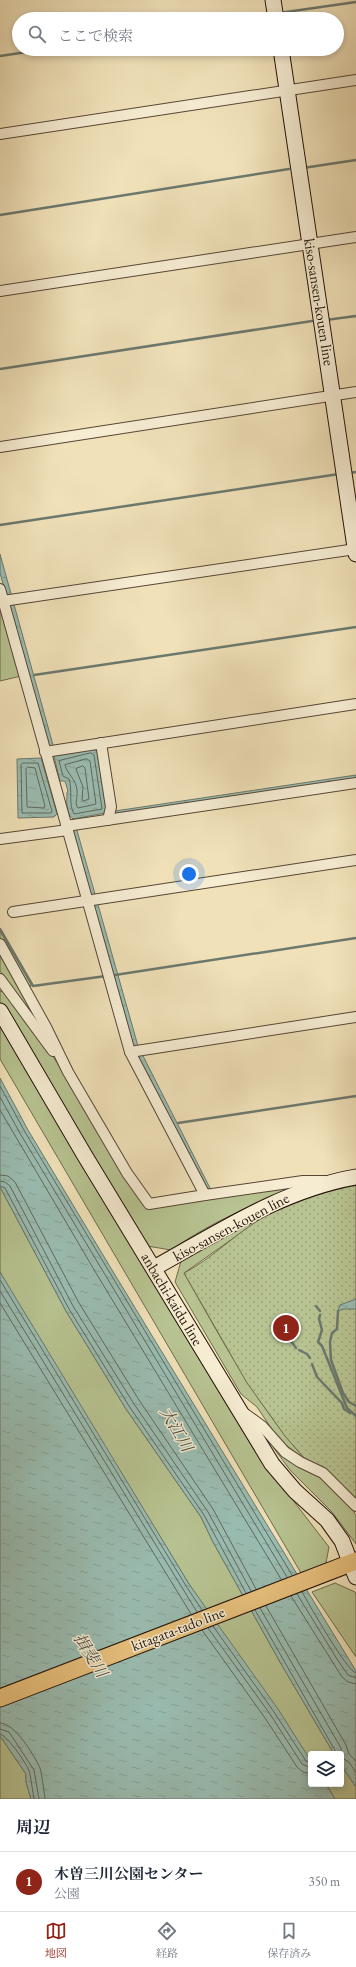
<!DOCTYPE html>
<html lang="ja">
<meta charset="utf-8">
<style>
body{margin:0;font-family:"EB Garamond","Noto Serif JP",serif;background:#f2f2f3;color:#1f2937}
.controls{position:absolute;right:12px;bottom:12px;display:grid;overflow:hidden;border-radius:4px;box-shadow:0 2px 6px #0003}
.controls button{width:36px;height:36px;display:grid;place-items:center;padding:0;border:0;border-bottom:1px solid #e0e1e3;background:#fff;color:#1f2937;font:20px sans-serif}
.you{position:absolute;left:189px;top:874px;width:14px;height:14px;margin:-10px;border:3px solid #fff;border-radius:50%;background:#1a73e8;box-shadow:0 0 0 6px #1a73e833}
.badge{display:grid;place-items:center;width:26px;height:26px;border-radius:50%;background:#8f2418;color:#fff;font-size:13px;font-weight:700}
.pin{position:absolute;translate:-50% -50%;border:2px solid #fff;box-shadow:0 1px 4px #0006}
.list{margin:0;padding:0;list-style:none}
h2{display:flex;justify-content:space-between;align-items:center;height:52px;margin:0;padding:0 16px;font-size:17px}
h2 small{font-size:13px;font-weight:400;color:#747a83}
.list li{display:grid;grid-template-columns:26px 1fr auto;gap:12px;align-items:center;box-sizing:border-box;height:60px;padding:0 16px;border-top:1px solid #e0e1e3}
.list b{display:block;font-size:15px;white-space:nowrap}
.list p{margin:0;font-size:13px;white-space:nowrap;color:#747a83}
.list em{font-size:13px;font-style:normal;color:#747a83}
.icon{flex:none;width:22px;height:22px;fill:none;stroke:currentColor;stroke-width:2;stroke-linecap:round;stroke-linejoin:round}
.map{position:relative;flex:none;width:356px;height:1799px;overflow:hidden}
.search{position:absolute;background:#fff;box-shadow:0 2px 6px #0003;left:12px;right:12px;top:12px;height:44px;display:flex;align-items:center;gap:10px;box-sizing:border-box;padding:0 14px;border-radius:22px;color:#747a83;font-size:15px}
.sheet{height:112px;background:#fff}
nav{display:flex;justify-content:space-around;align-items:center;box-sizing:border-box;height:56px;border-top:1px solid #e0e1e3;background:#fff;font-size:11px;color:#747a83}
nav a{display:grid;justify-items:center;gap:2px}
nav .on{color:#8f2418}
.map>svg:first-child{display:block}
.green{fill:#b7c391;stroke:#6e6b4d}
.park{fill:url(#park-dots);stroke:#6e6b4d}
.water{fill:url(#water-ripples);stroke:#6b796e}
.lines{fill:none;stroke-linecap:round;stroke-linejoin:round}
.shore{stroke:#5f685e;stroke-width:1}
.stream{stroke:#6b796e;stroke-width:2.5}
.street-casing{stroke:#574635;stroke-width:12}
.secondary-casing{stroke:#241309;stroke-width:17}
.primary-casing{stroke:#241309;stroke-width:19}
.street{stroke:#f5ecd2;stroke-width:10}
.secondary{stroke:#f5ecd2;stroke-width:15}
.primary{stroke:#e8c07c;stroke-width:17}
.labels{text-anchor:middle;stroke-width:3;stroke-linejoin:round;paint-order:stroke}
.street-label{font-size:15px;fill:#241309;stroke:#f5ecd2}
.water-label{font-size:16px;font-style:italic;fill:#4d4e44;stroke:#f5ecd2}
</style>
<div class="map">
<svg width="356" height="1799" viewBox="0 0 356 1799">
<defs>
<pattern id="park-dots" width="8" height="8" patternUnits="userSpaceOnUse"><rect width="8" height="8" fill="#b7c391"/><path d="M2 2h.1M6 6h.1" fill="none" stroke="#9da77c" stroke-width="1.8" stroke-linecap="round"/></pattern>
<pattern id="water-ripples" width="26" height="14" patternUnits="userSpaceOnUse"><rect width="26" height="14" fill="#9abdb2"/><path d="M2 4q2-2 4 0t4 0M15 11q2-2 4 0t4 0" fill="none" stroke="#85a298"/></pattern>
</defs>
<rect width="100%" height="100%" fill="#f0e1b9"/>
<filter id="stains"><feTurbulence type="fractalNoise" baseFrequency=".005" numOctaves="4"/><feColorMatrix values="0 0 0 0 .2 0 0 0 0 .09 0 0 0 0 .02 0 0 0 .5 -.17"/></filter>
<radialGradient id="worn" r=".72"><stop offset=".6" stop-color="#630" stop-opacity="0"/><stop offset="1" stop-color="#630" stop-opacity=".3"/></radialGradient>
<g class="green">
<polygon points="0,600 21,676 0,681"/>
<polygon points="0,931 31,984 29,992 0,938"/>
<polygon points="0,951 48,1039 0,971"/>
<path d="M5 989 44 1042 148 1208 303 1184C254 1204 215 1220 171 1250L147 1246 0 1003V990L1 992Z"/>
<polygon points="0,1019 146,1271 255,1451 329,1547 326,1563 301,1573 0,1059"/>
<polygon points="0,1187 66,1311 126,1409 201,1517 213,1542 280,1662 334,1754 311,1754 311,1761 189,1584 7,1286 0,1272"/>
<path d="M295 1201 259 1220 184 1273C221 1338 255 1403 305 1459L279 1440 257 1407 241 1394 175 1282 181 1261 236 1227Z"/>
<polygon points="273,1447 280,1454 319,1475 352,1508 356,1516 356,1544 332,1512 290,1470"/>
<polygon points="335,1583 355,1592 356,1594 356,1657 312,1592"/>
<polygon points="0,1736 26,1774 26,1782 31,1799 0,1799"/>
<polygon points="341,1765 356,1787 356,1799 335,1799 326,1784 341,1784"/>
</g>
<path class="park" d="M356 1183V1501L342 1485 325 1469 305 1459 285 1436 247 1383 184 1273C211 1259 233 1236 259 1220 289 1202 322 1191 356 1183Z"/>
<g class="water">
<path d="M0 554 53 745 59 755 93 749 97 751 106 809 115 811 356 775V781L116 816 105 813 73 819C65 812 67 801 67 792L68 791 65 781H60L54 756 48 745 0 573Z"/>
<polygon points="41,758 57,814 54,817 18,818 17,759"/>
<polygon points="76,827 138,1046 211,1190 206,1190 136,1055 72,829"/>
<polygon points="0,1078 28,1130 109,1265 356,1671 356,1787 341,1765 341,1754 334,1754 280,1662 213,1542 201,1517 126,1409 66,1311 0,1187"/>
<polygon points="0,1272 189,1584 278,1709 311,1761 311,1784 326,1784 335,1799 31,1799 26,1782 26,1774 0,1736"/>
<polygon points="356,1299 356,1309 343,1309 338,1311 340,1305"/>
</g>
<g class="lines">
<g class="shore">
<path d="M91 753 94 755 102 809 74 814C68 803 73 791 69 779L63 776 59 761Z"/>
<path d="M87 759 90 761 96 804 78 808C74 803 78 797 77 790 76 779 67 774 65 765Z"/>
<polygon points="23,763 38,763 52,811 51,813 22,813 21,765"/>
<polygon points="83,766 85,768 89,799 84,801 82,800 83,787 76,769"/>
<polygon points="28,767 35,768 45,806 44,808 27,807 26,769"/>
<polyline points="0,1086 25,1132 292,1575"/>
<polyline points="0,1097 21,1135 287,1577"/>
<polyline points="0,1110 96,1273 281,1579"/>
<polyline points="0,1175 8,1176 15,1182 79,1303 139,1400 213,1509 256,1589"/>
<polyline points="0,1181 5,1182 10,1186 73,1306 134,1404 208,1512 251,1591"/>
<polyline points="0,1186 5,1188 69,1309 129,1406 204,1515 246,1593"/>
<polyline points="0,1280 186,1586 202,1610"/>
<polyline points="0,1291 197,1612"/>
<polyline points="0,1303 191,1614"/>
<path d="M302 1592C309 1604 347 1672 356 1673"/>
<polyline points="297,1594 337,1659 348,1675 356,1678"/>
<polyline points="291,1596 342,1677 348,1682 356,1684"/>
<polyline points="266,1606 346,1745 349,1754 356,1761"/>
<polyline points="260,1608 341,1748 342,1758 349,1762 356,1773"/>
<polyline points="255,1610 337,1754"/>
<polyline points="213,1626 274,1712 306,1761 311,1763"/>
<polyline points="208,1628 270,1714 302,1764 311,1768"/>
<polyline points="202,1630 265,1718 297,1767 303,1772 311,1774"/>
<path d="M0 1723C15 1723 34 1755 40 1768 41 1770 45 1796 45 1799"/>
<polyline points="0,1729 9,1732 34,1770 39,1799"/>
<path d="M0 1734C7 1735 29 1766 30 1774 31 1781 33 1792 34 1799"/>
</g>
<g class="stream">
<polyline points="279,13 356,2"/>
<polyline points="242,19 265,15"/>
<polyline points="0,56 47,49"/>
<polyline points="303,168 356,160"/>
<polyline points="0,215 289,169"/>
<polyline points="326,320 356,316"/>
<polyline points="0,369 312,321"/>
<polyline points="349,473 356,472"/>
<polyline points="0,525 339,474"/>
<polyline points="34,675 356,627"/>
<polyline points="0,929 33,986 106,976"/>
<polyline points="115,975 356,938"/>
<polyline points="178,1123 356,1096"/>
<polyline points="316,1306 320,1311"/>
<polyline points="338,1311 337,1329 332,1333 330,1342 331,1360 343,1393 349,1402 356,1406"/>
<polyline points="320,1315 319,1319 322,1330 318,1342 322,1346 347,1408 356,1416"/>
<polyline points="285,1333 296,1348"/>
<polyline points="299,1350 307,1354 310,1358"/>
<polyline points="312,1364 317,1377 342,1403 344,1409 350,1413"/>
</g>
<defs>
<g id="street">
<polyline points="0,134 356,80"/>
<polyline points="0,291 356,237"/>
<polyline points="0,447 356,392"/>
<polyline points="0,589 130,1052 205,1195 303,1181 324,1181"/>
<polyline points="3,601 356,549"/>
<polyline points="101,743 111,807 108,820"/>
<polyline points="45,752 356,704"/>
<polyline points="66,826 356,783"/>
<polyline points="0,839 68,830"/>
<polyline points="13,912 356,860"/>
<polyline points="0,944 46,1027 68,1072 127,1173 149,1204 205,1195"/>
<polyline points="0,979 53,1051"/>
<polyline points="130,1052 356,1017"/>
<polyline points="244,1413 262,1426 285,1452 300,1462 323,1473 356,1506"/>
</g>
<g id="secondary">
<polyline points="273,0 276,19"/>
<polyline points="281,49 356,554"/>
<polyline points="0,1011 85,1156 272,1464 295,1491 327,1520 342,1541 356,1577"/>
<path d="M154 1268C219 1232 282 1190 356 1177"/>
</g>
<polyline id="primary" points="0,1698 356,1561"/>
</defs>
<use href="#street" class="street-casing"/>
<use href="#secondary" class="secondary-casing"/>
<use href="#primary" class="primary-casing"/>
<use href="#street" class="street"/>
<use href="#secondary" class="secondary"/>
<use href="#primary" class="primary"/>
</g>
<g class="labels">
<g class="street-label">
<text transform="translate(319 302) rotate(81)" y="5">kiso-sansen-kouen line</text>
<text transform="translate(231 1227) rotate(-28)" y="5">kiso-sansen-kouen line</text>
<text transform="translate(172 1299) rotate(59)" y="5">anbachi-kaidu line</text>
<text transform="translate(178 1629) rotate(-21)" y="5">kitagata-tado line</text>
</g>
<g class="water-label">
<text transform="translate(177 1429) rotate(60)" y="6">大江川</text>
<text transform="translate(91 1655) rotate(58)" y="6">揖斐川</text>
</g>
</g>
<rect width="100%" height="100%" filter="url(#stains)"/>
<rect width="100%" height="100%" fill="url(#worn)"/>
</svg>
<div class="controls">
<button><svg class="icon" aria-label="layers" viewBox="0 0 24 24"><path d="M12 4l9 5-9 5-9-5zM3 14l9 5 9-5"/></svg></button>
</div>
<div class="you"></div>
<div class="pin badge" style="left:286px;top:1328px">1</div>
<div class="search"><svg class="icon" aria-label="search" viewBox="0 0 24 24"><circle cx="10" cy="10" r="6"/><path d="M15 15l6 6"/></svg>ここで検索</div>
</div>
<section class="sheet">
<h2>周辺<small></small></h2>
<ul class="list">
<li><span class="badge">1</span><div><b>木曽三川公園センター</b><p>公園</p></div><em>350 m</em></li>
</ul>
</section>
<nav>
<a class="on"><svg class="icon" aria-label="map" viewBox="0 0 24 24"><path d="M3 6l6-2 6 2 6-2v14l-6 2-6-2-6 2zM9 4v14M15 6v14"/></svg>地図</a>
<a><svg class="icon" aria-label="directions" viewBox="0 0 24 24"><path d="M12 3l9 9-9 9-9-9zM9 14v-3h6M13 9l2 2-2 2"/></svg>経路</a>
<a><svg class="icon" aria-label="saved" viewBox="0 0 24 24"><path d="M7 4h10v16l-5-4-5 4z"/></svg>保存済み</a>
</nav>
